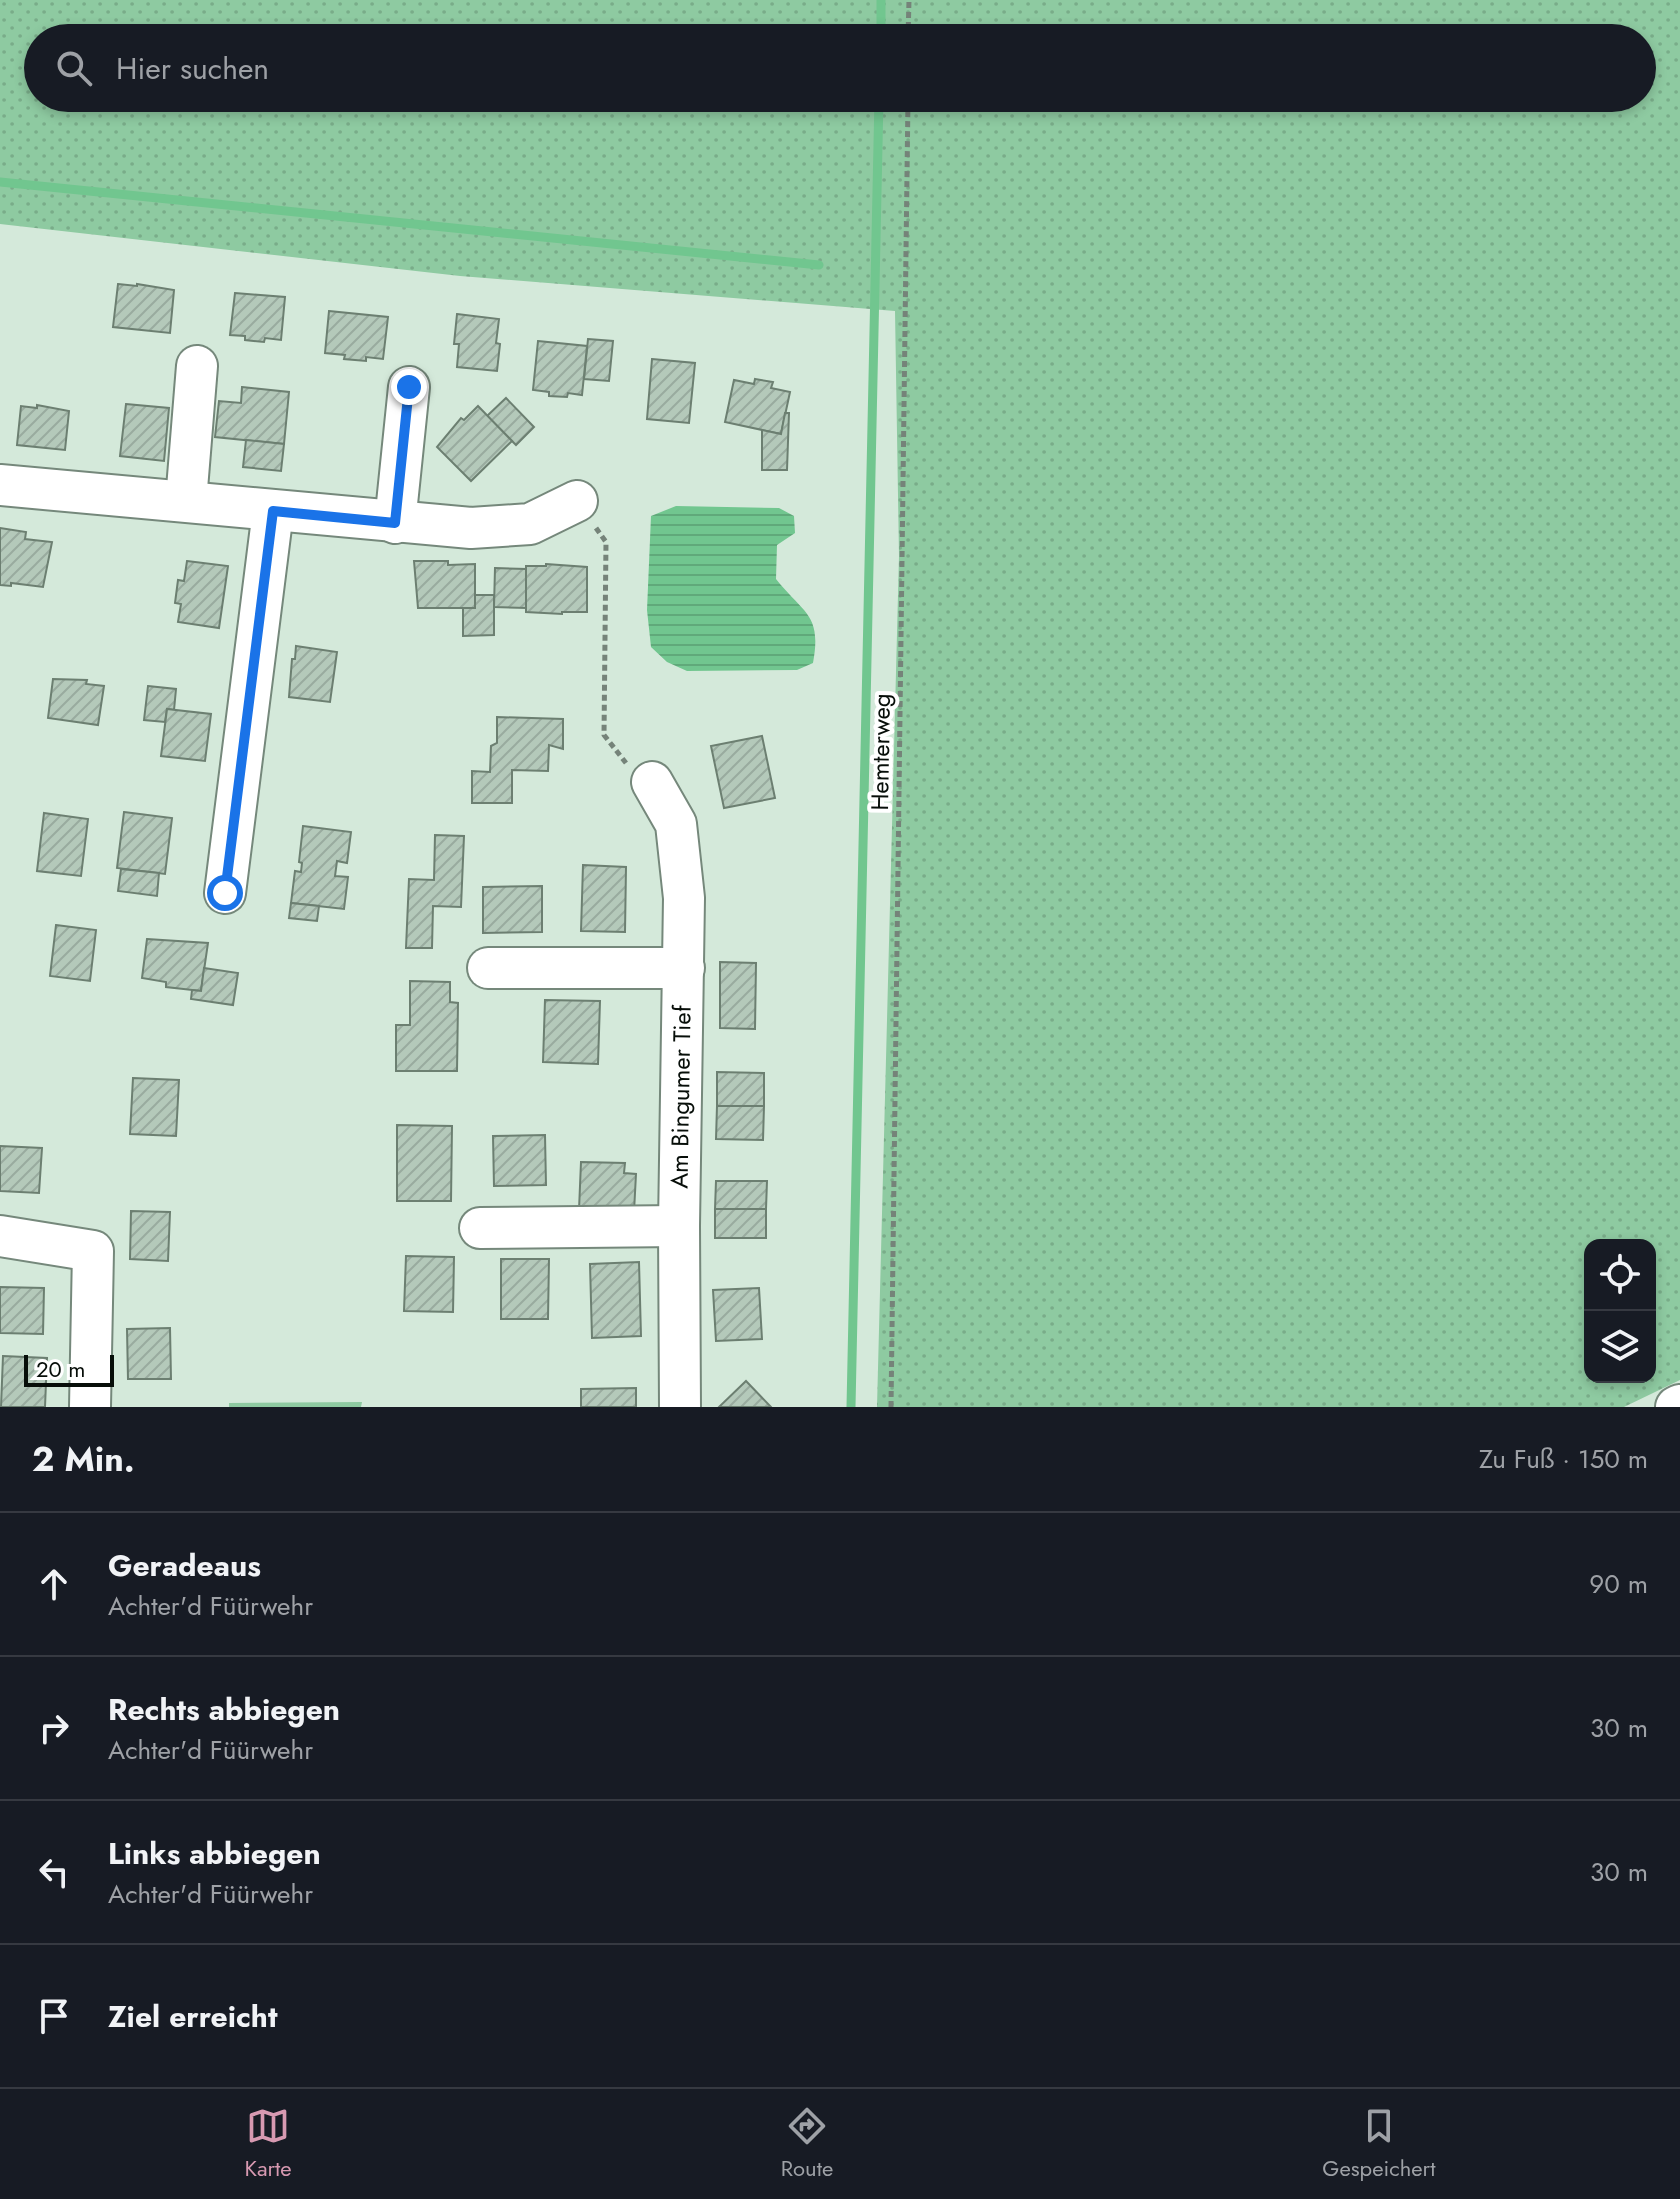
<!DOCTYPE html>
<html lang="de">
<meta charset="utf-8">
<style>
body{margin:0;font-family:Jost,sans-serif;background:#20242c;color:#f1f3f6}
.controls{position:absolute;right:24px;bottom:24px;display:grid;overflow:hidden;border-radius:16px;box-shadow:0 4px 12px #0003}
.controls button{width:72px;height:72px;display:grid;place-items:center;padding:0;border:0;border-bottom:2px solid #363941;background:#171b24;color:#f1f3f6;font:40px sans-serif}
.scale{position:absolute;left:24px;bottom:20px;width:90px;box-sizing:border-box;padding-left:8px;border:4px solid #070e09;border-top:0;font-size:22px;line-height:28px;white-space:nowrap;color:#070e09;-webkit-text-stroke:6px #fff;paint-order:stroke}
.stop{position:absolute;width:24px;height:24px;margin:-18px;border:6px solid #1a73e8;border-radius:50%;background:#fff}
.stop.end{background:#1a73e8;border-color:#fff;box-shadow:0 2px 8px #0008}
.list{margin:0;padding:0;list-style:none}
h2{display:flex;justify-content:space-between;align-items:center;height:104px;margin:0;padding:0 32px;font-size:34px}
h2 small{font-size:26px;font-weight:400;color:#9ea1a6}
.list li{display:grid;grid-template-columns:52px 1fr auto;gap:24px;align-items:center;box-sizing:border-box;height:144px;padding:0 32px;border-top:2px solid #363941}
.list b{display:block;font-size:30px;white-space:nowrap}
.list p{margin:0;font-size:26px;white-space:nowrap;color:#9ea1a6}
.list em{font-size:26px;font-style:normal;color:#9ea1a6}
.icon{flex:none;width:44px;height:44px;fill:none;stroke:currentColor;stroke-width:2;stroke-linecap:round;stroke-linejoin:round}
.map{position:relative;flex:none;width:1680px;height:1407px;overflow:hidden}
.search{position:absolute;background:#171b24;box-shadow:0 4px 12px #0003;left:24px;right:24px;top:24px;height:88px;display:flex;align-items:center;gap:20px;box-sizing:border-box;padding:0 28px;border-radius:44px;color:#9ea1a6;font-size:30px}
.sheet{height:680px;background:#171b24}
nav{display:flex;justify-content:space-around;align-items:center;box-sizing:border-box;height:112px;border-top:2px solid #363941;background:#171b24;font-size:22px;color:#9ea1a6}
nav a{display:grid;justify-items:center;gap:4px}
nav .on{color:#d799b1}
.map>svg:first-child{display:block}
.grass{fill:url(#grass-dots);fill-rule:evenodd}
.park{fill:#8ecaa1}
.water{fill:url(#water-rules)}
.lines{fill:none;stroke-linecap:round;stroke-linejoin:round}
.stream{stroke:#71c68f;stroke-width:9}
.building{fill:url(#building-hatch);stroke:#6c7f71;stroke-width:2}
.minor-casing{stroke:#75887b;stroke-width:44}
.path{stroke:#758379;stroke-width:5;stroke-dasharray:6 4;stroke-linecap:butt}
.minor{stroke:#fff;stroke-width:40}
.route{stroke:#1a73e8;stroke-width:10}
.labels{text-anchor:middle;stroke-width:8;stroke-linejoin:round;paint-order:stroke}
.street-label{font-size:24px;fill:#070e09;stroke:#fff}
</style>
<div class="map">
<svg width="1680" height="1407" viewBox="0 0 1680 1407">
<defs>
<pattern id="grass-dots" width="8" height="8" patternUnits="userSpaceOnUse" patternTransform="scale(2)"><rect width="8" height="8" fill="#8ecaa1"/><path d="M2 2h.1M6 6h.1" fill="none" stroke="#79ac89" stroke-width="1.8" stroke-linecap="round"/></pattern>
<pattern id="water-rules" width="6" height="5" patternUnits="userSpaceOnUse" patternTransform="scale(2)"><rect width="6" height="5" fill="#71c68f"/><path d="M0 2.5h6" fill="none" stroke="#60a97a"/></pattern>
<pattern id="building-hatch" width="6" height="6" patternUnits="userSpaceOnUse" patternTransform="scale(2)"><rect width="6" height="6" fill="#b4c9ba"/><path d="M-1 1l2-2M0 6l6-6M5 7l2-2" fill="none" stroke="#99ab9f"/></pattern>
</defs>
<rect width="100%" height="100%" fill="#d4e9da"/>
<path class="grass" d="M0 0H1680V1380L1624 1407H877L899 556 895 311 460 276 0 224ZM38 38H1642V98H38ZM1590 1245H1650V1377H1590Z"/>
<polygon class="park" points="362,1402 361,1407 229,1407 229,1403"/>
<path class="water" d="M676 506 779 508 794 516 795 533 777 545 776 579C804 614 822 614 813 663L797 670 687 671 667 662 651 647 647 610 651 516Z"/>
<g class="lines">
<g class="stream">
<polyline points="881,38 881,0"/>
<polyline points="0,182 819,265"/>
<polyline points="851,1407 879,98"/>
</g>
</g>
<g class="building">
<polygon points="118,284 137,286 137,284 174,290 170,333 113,327"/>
<polygon points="235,293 285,297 281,340 265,338 264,342 245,340 245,336 230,335"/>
<polygon points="329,311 388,317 383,359 366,357 366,361 344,359 345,355 325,353"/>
<polygon points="457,314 499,319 496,343 500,344 497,371 457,367 459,344 454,344"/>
<polygon points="588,339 613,341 609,381 584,379"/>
<polygon points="538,341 587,346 582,395 568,393 567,397 549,396 549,392 533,390"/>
<polygon points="652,359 695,363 689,423 647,419"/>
<polygon points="755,379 773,382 771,388 790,392 781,434 725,422 734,380 754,384"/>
<polygon points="242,387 289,392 284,444 215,437 219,401 241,403"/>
<polygon points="506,398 534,427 516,445 487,416"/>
<polygon points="126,404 169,408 164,461 120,456"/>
<polygon points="37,405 69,411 65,450 17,445 21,406 37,408"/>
<polygon points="478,406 512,441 471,481 437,447 461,418 464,420"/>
<polygon points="785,413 789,413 787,470 762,470 762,430 781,434"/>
<polygon points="246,440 284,444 281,471 243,467"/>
<polygon points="0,528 26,532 25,539 52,542 43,587 11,583 11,586 0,585"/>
<polygon points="187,561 228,566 219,628 178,622 181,604 175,603 178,580 184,581"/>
<polygon points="414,561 448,561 448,565 475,564 475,608 418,608"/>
<polygon points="546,564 587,567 587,612 562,612 562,614 526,612 526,566 546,566"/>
<polygon points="495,568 526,569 526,608 494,607"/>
<polygon points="475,595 494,595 494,635 463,636 463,608 475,608"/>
<polygon points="296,646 337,652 330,702 289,697 292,659 295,659"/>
<polygon points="53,679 87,680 86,684 104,686 98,725 48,718"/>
<polygon points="148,686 176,689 174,710 167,709 165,722 144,720"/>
<polygon points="167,709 211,714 205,761 161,756"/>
<polygon points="497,717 563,719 563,749 549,745 548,771 512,770 512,803 472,803 472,771 490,772 491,746 497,743"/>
<polygon points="762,736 775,798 724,808 711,746"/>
<polygon points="124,812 172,818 165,874 117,868"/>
<polygon points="44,813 88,819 81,876 37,871"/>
<polygon points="303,826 351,832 347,863 337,861 335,876 348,877 344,909 291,903 295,871 301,872 302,863 299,862"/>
<polygon points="435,835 464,836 461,907 433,906 432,948 406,948 409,879 434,880"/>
<polygon points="583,865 626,867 625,932 581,931"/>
<polygon points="121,869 159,873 157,896 118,891"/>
<polygon points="542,886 542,932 483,933 483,887"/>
<polygon points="291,903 319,906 317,921 289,918"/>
<polygon points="56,925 96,930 90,981 50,976"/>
<polygon points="147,939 208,943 201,991 166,987 166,982 142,978"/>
<polygon points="720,962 756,963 755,1029 720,1028"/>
<polygon points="204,968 238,973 233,1005 191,999 192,990 201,991"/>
<polygon points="410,981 450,982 450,1002 458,1003 457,1071 396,1071 396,1025 410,1025"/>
<polygon points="545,1000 600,1001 598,1064 543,1062"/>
<polygon points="717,1072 764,1073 764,1106 717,1106"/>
<polygon points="133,1078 179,1080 176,1136 130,1134"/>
<polygon points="717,1106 764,1106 763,1140 716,1139"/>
<polygon points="397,1125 452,1126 451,1201 397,1201"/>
<polygon points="545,1135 546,1185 494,1186 493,1136"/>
<polygon points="0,1146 42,1148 39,1193 0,1191"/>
<polygon points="581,1162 625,1163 624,1173 636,1174 634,1212 579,1210"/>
<polygon points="716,1181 767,1181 766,1209 715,1209"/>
<rect x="715" y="1209" width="51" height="29"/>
<polygon points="131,1211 170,1212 168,1261 130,1259"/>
<polygon points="406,1256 454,1257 453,1312 404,1311"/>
<polygon points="501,1259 549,1259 548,1319 501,1319"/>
<polygon points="639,1262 641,1336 592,1338 590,1264"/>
<polygon points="0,1287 44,1288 43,1334 0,1333"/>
<polygon points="759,1288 762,1339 716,1341 713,1290"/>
<polygon points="170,1328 171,1379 128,1379 127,1329"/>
<polygon points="3,1356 47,1358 45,1407 1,1407"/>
<polygon points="746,1381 771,1407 719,1407"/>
<polygon points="636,1388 636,1407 581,1407 581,1389"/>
</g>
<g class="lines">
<defs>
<g id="minor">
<polyline points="0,485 471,528 530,524 577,501"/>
<polyline points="186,501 197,366"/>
<polyline points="395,523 409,387"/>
<polyline points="652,782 676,824 684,898 679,1226 680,1407"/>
<polyline points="225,893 273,511"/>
<polyline points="488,968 684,968"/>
<polyline points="480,1228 679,1226"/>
<polyline points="0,1236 93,1251 90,1407"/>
<polyline points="1676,1407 1680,1405"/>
</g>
</defs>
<use href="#minor" class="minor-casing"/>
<g class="path">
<polyline points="908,38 909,0"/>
<polyline points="596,528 606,542 604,735 626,763"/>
<polyline points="891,1407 908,98"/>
</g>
<use href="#minor" class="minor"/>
</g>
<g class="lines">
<polyline class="route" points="225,893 273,511 395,523 409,387"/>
</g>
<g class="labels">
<g class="street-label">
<text transform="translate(881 752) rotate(-89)" y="8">Hemterweg</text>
<text transform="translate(681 1097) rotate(-89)" y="8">Am Bingumer Tief</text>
</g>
</g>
</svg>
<div class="controls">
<button><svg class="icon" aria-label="locate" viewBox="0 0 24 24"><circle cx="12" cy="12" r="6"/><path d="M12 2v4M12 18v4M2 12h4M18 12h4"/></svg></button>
<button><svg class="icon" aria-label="layers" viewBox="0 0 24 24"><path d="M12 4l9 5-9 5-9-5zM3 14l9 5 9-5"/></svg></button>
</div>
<div class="scale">20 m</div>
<div class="stop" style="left:225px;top:893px"></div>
<div class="stop end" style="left:409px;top:387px"></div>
<div class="search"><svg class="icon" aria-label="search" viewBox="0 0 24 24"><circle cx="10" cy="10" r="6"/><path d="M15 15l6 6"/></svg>Hier suchen</div>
</div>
<section class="sheet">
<h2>2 Min.<small>Zu Fuß · 150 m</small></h2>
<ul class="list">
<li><svg class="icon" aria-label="ahead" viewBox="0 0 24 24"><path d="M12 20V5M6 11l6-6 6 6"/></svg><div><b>Geradeaus</b><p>Achter'd Füürwehr</p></div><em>90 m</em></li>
<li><svg class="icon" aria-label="right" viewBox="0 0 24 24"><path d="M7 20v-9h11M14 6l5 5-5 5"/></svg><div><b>Rechts abbiegen</b><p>Achter'd Füürwehr</p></div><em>30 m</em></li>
<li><svg class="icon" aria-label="left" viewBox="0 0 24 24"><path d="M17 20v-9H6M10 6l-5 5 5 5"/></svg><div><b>Links abbiegen</b><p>Achter'd Füürwehr</p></div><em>30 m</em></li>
<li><svg class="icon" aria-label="arrive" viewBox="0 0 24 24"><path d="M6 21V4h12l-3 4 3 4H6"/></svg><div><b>Ziel erreicht</b></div></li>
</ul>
</section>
<nav>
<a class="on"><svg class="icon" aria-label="map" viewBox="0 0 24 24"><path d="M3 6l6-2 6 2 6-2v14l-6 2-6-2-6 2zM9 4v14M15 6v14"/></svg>Karte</a>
<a><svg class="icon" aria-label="directions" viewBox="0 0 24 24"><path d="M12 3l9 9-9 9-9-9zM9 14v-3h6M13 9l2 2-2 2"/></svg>Route</a>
<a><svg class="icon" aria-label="saved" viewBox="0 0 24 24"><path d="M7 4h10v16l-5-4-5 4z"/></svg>Gespeichert</a>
</nav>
